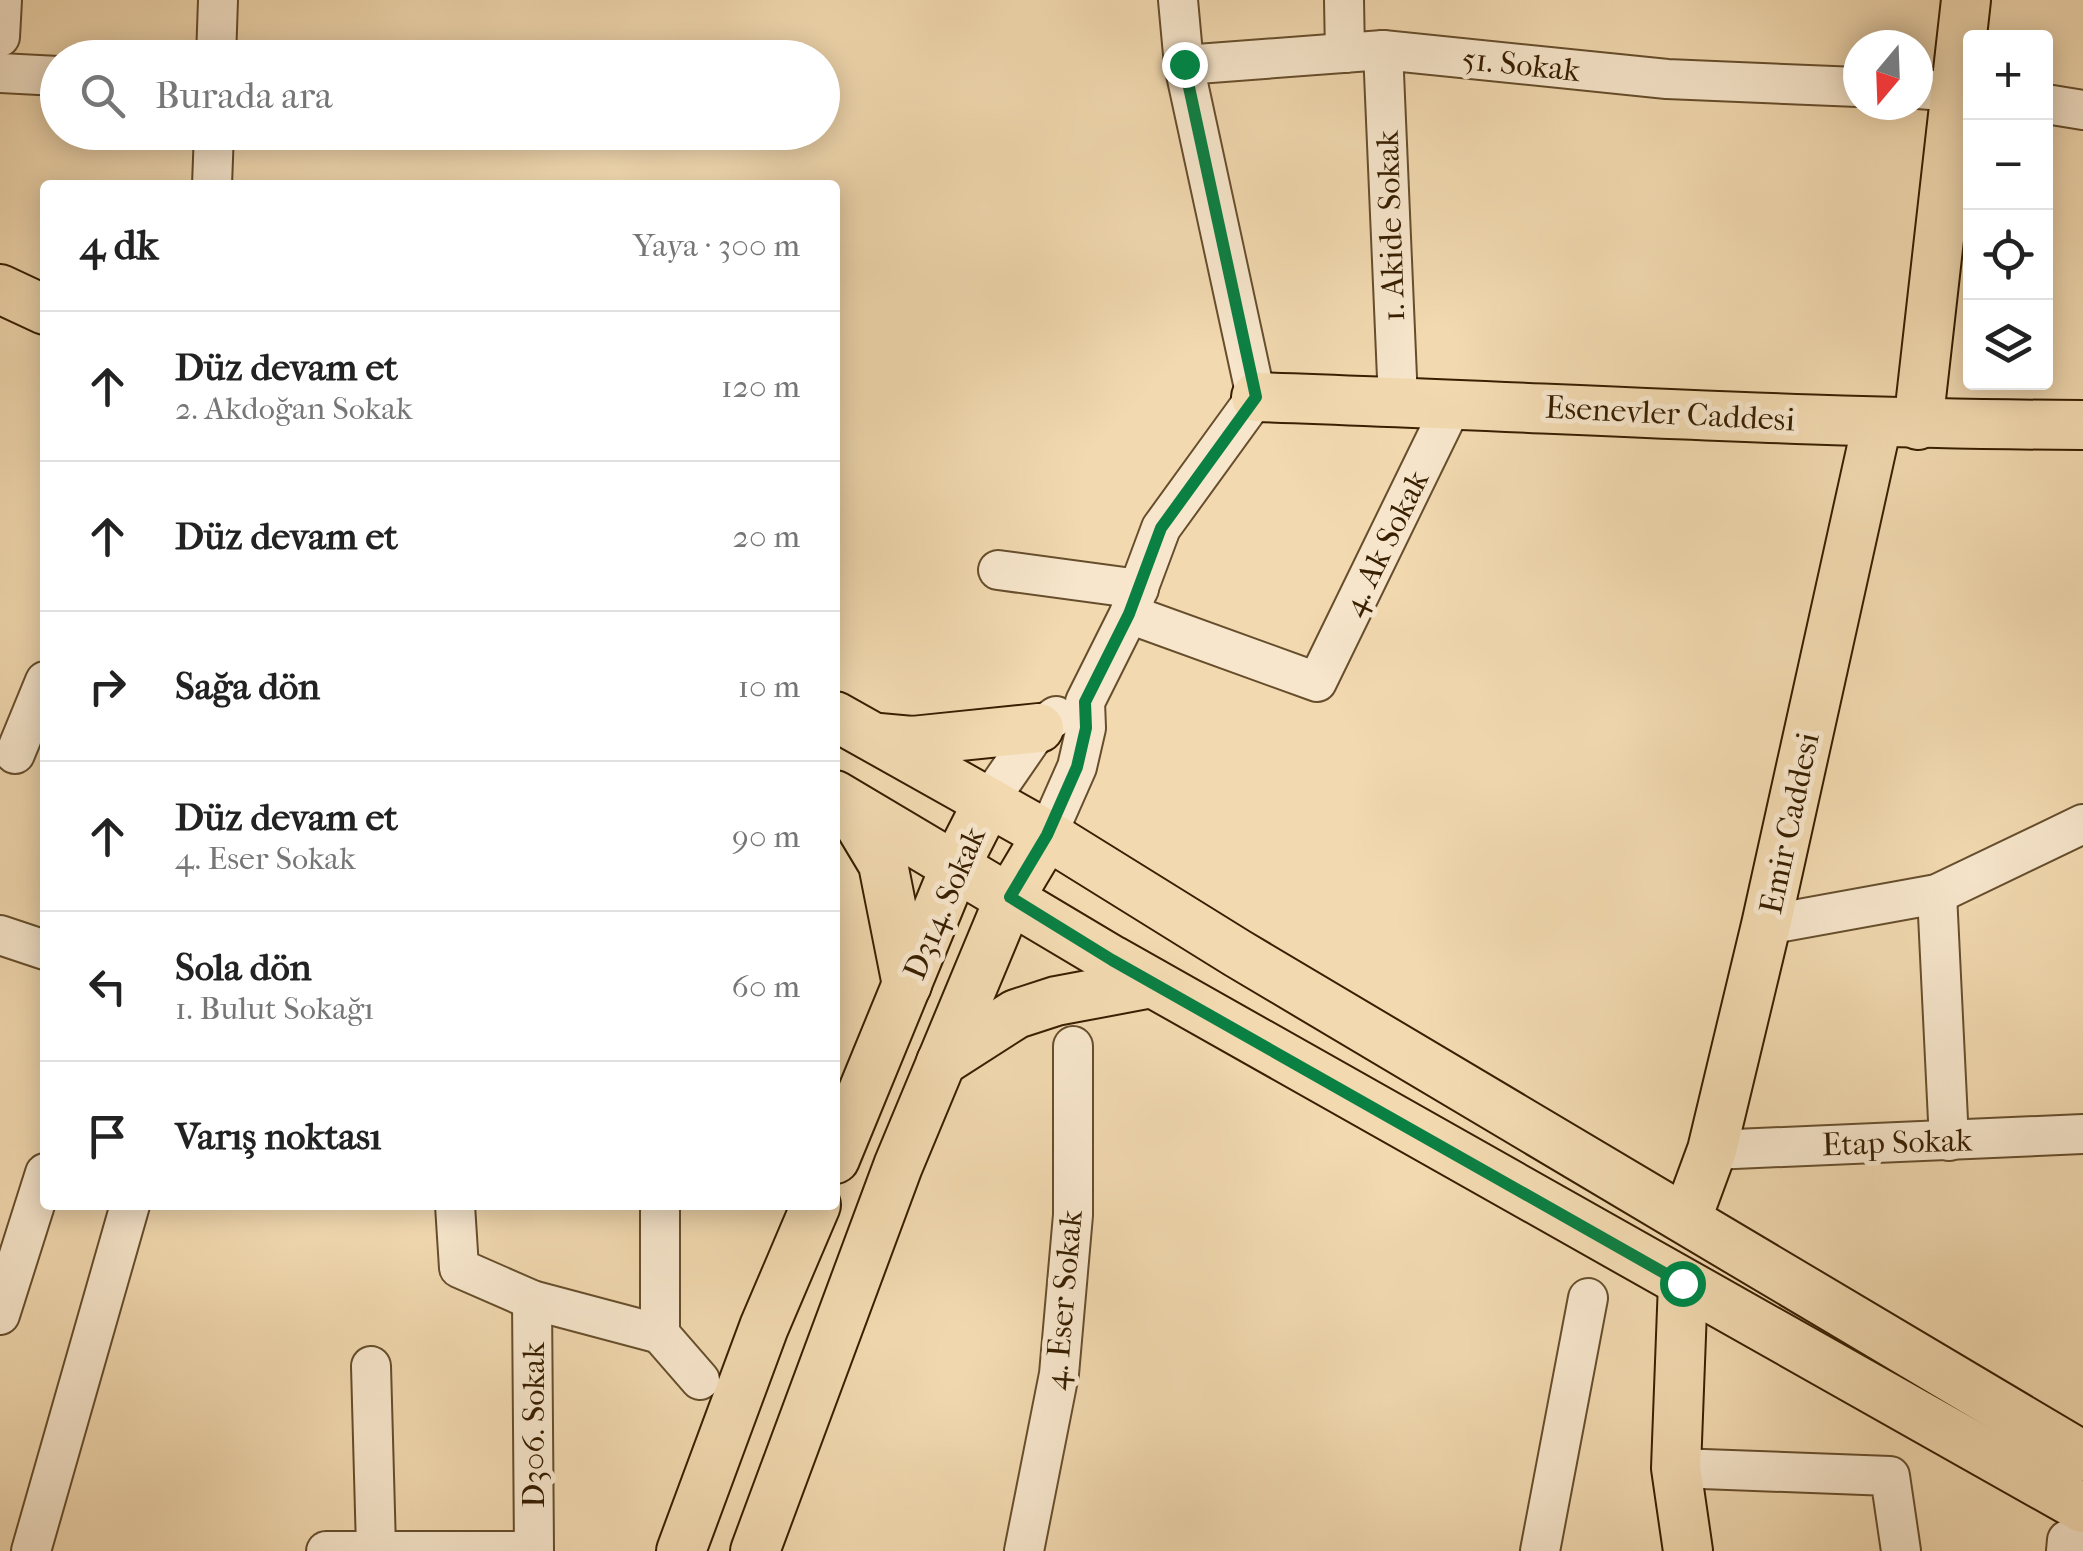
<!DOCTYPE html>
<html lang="tr">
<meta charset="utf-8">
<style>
body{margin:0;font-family:"IM FELL French Canon",serif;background:#f2f2f2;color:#222}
.controls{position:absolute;right:30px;top:30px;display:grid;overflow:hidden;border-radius:10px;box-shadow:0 5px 25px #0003}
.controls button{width:90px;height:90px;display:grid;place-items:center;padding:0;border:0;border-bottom:2px solid #e0e0e0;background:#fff;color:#222;font:50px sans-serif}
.compass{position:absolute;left:1843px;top:30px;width:90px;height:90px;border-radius:50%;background:#fff;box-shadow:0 5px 25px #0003;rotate:199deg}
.stop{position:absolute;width:30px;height:30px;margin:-22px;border:8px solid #0b8043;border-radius:50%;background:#fff}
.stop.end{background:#0b8043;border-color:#fff;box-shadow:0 2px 10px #0008}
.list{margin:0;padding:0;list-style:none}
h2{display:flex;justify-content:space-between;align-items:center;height:130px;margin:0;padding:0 40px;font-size:42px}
h2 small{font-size:32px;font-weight:400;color:#767676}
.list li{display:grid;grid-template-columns:65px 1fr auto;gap:30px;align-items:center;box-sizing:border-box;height:150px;padding:0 40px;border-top:2px solid #e0e0e0}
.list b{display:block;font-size:38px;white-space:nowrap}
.list p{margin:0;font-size:32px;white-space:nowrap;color:#767676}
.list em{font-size:32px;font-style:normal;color:#767676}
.icon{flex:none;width:55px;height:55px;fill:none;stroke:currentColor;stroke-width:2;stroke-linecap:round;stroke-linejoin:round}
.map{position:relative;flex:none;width:2083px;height:1551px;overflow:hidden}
.search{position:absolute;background:#fff;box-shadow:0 5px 25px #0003;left:40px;top:40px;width:800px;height:110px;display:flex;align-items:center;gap:25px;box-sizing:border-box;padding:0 35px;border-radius:55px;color:#767676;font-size:38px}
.panel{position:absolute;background:#fff;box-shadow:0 5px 25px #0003;left:40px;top:180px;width:800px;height:1030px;border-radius:10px}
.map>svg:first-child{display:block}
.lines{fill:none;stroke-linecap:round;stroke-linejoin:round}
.minor-casing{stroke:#664e2c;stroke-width:42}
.major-casing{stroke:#381f00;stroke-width:52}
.minor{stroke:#f7e6cc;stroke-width:38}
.major{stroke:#f2d9b0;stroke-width:48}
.route{stroke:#0b8043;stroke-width:12}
.labels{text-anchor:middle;stroke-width:10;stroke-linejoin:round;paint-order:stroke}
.street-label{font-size:32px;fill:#381f00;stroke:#f7e6cc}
</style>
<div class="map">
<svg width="2083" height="1551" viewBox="0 0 2083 1551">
<rect width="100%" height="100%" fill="#f2d9b0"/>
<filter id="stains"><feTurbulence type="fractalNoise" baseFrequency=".002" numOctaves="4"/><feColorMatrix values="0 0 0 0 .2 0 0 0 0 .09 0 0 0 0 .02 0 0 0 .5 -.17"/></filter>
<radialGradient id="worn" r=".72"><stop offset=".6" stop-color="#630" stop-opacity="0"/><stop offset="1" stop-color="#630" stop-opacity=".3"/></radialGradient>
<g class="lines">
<defs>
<g id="minor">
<polyline points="1344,0 1345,53"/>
<polyline points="0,37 2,0"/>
<polyline points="1383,50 1398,401"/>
<polyline points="216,58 218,0"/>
<polyline points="1184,65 1383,50 1667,79 1858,87"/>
<polyline points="0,73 58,76"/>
<polyline points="1918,89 1970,93"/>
<polyline points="2046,104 2083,110"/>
<polyline points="212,185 214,132"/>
<polyline points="998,570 1139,589"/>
<polyline points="1129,614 1317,682 1453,403"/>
<polyline points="15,754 45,681"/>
<polyline points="988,802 1039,728 1056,716"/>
<polyline points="1047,835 1077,767 1086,728 1085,702 1129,614 1161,528 1256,397 1184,65 1178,0"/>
<polyline points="1937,894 1949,1141"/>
<polyline points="1766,925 1937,894 2083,824"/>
<polyline points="0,935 45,950"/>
<polyline points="1712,1150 2083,1134"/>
<polyline points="455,1205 459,1268 532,1300 660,1334"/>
<polyline points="660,1205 660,1334 700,1380"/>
<polyline points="532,1300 534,1551"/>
<polyline points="0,1315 45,1173"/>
<polyline points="371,1366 376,1548"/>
<polyline points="1676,1468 1890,1476 1901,1551"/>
<polyline points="31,1551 130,1205"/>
<polyline points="326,1551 524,1551"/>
<polyline points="1024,1551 1059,1374 1073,1215 1073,1046"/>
<polyline points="1540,1551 1588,1298"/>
<polyline points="2066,1551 2067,1540"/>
</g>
<g id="major">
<polyline points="0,289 45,310"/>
<path d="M1256 397C1532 406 1807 424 2083 425"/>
<polyline points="1918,425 1966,0"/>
<polyline points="835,716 1047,835 1237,953 2083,1456"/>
<polyline points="879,738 912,741 1039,728"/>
<polyline points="835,795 1112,960 2083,1508"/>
<polyline points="850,809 883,864 907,985"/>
<polyline points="941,1062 1016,1014 1056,1001 1152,983"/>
<polyline points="835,1159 955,867 988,802"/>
<polyline points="1687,1218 1712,1150 1766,925 1877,424"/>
<polyline points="1683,1283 1676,1468 1688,1551"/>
<polyline points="681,1551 764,1327 816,1205"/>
<polyline points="755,1551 898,1166 1010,897 1047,835"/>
</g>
</defs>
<use href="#minor" class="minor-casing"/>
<use href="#major" class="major-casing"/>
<use href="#minor" class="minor"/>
<use href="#major" class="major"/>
</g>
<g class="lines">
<polyline class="route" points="1184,64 1256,397 1161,528 1129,614 1085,702 1086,728 1077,767 1047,835 1010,897 1112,960 1682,1283"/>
</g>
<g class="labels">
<g class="street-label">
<text transform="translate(1521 64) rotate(6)" y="11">51. Sokak</text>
<text transform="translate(1390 226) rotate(-92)" y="11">1. Akide Sokak</text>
<text transform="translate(1670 413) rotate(3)" y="11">Esenevler Caddesi</text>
<text transform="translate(1385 543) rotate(-64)" y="11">4. Ak Sokak</text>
<text transform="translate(1789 823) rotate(-78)" y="11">Emir Caddesi</text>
<text transform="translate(944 903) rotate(-67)" y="11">D314. Sokak</text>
<text transform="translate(1897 1142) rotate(-2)" y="11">Etap Sokak</text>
<text transform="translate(1063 1300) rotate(-85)" y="11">4. Eser Sokak</text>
<text transform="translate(533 1425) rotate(-90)" y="11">D306. Sokak</text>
</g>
</g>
<rect width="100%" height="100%" filter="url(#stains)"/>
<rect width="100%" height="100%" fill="url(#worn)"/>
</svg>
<div class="controls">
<button>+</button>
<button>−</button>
<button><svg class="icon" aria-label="locate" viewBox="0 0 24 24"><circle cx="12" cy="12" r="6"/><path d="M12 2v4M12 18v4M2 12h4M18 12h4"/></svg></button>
<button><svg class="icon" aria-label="layers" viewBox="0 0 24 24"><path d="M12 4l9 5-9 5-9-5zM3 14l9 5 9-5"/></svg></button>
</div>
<svg class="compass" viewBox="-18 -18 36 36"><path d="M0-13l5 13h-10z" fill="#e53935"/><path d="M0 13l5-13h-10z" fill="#767676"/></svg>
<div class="stop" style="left:1682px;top:1283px"></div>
<div class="stop end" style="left:1184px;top:64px"></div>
<div class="search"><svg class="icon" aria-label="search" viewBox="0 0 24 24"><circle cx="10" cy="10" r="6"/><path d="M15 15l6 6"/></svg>Burada ara</div>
<section class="panel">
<h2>4 dk<small>Yaya · 300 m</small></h2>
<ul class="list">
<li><svg class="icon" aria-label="ahead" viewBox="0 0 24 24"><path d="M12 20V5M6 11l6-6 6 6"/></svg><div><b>Düz devam et</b><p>2. Akdoğan Sokak</p></div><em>120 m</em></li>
<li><svg class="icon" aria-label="ahead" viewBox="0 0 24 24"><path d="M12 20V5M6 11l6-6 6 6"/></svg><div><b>Düz devam et</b></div><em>20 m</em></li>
<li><svg class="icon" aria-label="right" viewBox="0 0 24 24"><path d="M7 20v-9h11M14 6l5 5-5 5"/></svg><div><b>Sağa dön</b></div><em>10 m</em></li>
<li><svg class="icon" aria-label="ahead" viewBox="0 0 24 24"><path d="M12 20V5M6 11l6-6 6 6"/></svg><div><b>Düz devam et</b><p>4. Eser Sokak</p></div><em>90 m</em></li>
<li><svg class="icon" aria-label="left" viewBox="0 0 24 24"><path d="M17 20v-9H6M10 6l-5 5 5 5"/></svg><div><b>Sola dön</b><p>1. Bulut Sokağı</p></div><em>60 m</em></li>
<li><svg class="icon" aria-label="arrive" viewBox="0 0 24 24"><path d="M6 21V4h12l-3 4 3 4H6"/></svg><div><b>Varış noktası</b></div></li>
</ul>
</section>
</div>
